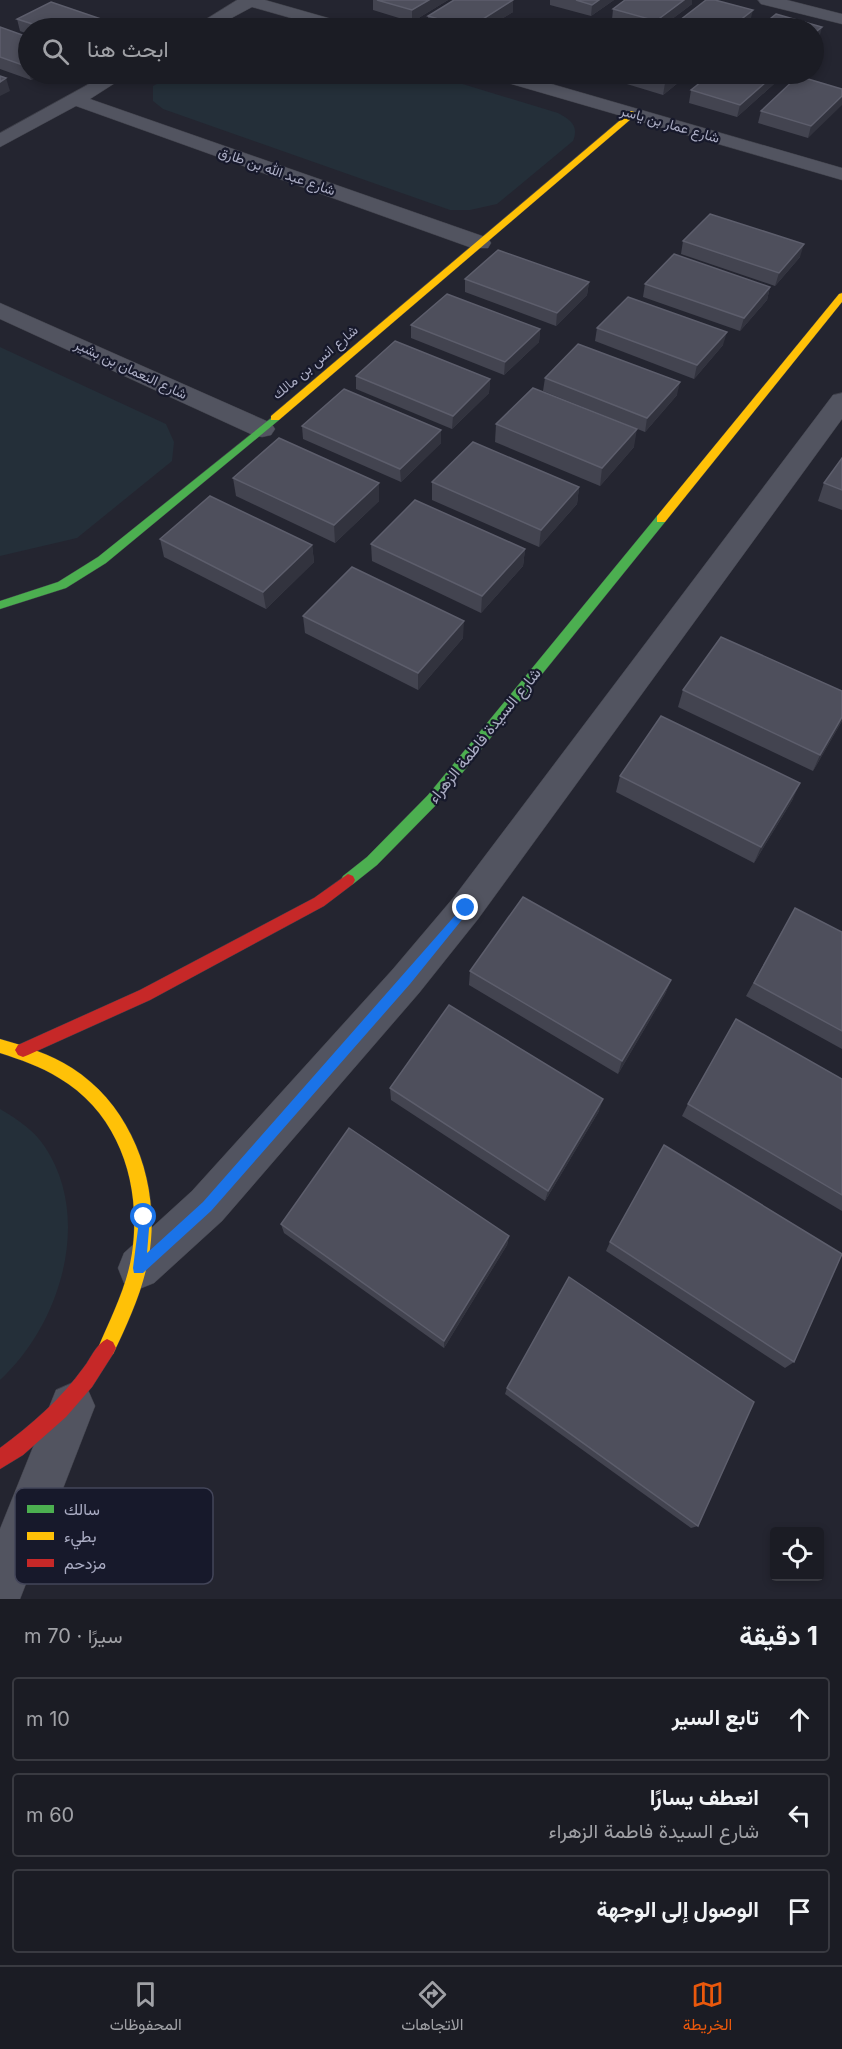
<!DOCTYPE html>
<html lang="ar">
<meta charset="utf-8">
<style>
body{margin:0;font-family:Inter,Vazirmatn,sans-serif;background:#282931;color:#f1f3f6;direction:rtl}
.controls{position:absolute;right:18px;bottom:18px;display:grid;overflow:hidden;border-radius:6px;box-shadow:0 3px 9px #0003}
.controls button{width:54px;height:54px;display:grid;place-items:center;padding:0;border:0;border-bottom:2px solid #393a41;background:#1b1c24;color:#f1f3f6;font:30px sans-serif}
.stop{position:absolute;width:18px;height:18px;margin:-14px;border:4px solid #1a73e8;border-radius:50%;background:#fff}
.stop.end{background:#1a73e8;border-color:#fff;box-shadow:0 2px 6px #0008}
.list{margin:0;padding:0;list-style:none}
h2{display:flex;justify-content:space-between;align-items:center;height:78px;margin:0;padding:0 24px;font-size:26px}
h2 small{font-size:20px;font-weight:400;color:#a0a1a6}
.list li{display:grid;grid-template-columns:39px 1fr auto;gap:18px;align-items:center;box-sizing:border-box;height:84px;margin:0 12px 12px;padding:0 12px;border:2px solid #393a41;border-radius:6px}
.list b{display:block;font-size:22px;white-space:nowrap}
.list p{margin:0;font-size:20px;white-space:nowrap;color:#a0a1a6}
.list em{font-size:20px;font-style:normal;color:#a0a1a6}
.icon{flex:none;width:33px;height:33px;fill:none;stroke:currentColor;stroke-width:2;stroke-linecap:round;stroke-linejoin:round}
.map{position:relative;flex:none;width:842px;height:1599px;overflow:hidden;direction:ltr}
.search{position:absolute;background:#1b1c24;box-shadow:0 3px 9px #0003;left:18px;right:18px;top:18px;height:66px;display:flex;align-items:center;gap:15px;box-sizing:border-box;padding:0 21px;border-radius:33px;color:#a0a1a6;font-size:22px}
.sheet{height:366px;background:#1b1c24}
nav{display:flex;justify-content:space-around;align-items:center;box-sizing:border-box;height:84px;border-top:2px solid #393a41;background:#1b1c24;font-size:16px;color:#a0a1a6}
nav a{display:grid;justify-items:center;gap:3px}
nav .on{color:#ea580c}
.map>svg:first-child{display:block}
.green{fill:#242f39}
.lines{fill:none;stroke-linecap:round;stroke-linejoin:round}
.street-casing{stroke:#3e3f48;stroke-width:1}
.fast-casing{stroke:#3e3f48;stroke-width:1}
.slow-casing{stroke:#3e3f48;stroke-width:1}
.jam-casing{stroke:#3e3f48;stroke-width:1}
.street{fill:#525460;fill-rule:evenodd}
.fast{fill:#4caf50;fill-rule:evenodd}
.slow{fill:#ffc107;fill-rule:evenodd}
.jam{fill:#c62828;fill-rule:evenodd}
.wall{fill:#434450}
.shaded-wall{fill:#32333e}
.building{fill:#4e4f5c;stroke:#5d5e6c;stroke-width:1.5}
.route{fill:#1a73e8}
.labels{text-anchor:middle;stroke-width:4.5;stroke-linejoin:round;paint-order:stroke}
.far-street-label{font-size:14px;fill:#abadc4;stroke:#17192b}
.street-label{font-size:16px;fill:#abadc4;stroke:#17192b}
.key{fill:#17192b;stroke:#434559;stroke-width:1.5}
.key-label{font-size:16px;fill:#abadc4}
</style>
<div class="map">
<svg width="842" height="1599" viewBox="0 0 842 1599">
<rect width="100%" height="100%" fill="#242530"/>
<g class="green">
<path d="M176 74H430L558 113C571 120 579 126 573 141L497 204 470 210H450L163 109 153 101V86Z"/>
<polygon points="0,347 166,424 174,442 172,461 77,538 0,556"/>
<path d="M0 1109C17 1119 34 1130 45 1147 93 1219 60 1325 0 1380Z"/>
</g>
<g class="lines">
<defs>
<g id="street">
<polygon points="237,0 265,0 349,24 352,28 326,28 252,7 213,28 192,28"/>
<polygon points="758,0 787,0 842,14 842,24 761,4"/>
<polygon points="107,74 129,74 90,99 488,238 491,243 488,248 472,248 76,106 0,147 0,133"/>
<polygon points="489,74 517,74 842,168 842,180 491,78"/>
<polygon points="0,303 271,423 275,429 271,435 262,437 253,435 0,319"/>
<polygon points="842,393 842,419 478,919 419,993 222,1221 154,1283 139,1289 124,1283 118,1268 124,1253 192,1191 393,969 454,897 833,395"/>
<polygon points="72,1383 88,1390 95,1406 20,1599 0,1599 0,1529 56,1390"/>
</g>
<g id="fast">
<polygon points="275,415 279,416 279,420 106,563 66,588 0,609 0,601 58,582 98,557"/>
<polygon points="661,515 665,516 665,522 438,803 377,865 353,884 348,886 343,884 341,880 343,876 367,857 428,795 657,516"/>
</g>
<g id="slow">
<polygon points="631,111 638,113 279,420 271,420 271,416"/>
<polygon points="842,293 842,302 665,522 657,522 657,516 839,294"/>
<path d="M0 1039C25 1046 50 1054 72 1068 133 1107 161 1185 149 1256 143 1290 128 1323 113 1354L107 1357 101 1354 98 1348C111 1317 127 1287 132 1253 142 1186 120 1114 59 1078 40 1066 21 1060 0 1053Z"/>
</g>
<g id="jam">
<polygon points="348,874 353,876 355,880 353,884 324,906 150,1000 28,1055 23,1057 18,1055 15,1050 18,1045 140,990 314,898"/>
<path d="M107 1339 113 1342 116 1348 113 1354 92 1387 66 1417 23 1455 0 1469V1448C31 1425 61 1399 84 1367 91 1358 96 1344 107 1339Z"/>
</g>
</defs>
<use href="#street" class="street-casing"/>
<use href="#fast" class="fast-casing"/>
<use href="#slow" class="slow-casing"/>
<use href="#jam" class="jam-casing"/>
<use href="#street" class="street"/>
<use href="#fast" class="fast"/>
<use href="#slow" class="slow"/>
<use href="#jam" class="jam"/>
</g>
<g class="wall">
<polygon points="373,0 448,0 412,22 373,10"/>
<polygon points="513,0 513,12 487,28 428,28 428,16"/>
<polygon points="550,0 614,0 591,16 550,5"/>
<polygon points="625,0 692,0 692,4 660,28 640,28 612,20 613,9"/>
<polygon points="17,19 114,28 28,28 28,34 20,31"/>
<polygon points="0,27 28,37 28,74 43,74 31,80 0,69"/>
<polygon points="618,74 689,74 663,95 617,81"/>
<polygon points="711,74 777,74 775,83 737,117 689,103 691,90"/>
<polygon points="842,89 808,138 758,123 761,111"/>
<polygon points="683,241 800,257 775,286 681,254"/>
<polygon points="465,279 589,282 587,295 556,326 465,292"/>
<polygon points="645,284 770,287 767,300 740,331 643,297"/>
<polygon points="411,325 540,329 539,342 504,375 411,338"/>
<polygon points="597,328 723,345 694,379 595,341"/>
<polygon points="356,376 490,379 489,393 452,429 356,389"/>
<polygon points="545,378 677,395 645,432 543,391"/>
<polygon points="496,424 634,447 600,486 495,442"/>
<polygon points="302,426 441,443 401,482 303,439"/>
<polygon points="842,458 842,510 818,501 824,483"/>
<polygon points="233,478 379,483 379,501 335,543 236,496"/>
<polygon points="432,482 579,487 577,504 539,547 432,500"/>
<polygon points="160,539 312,545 314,562 266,609 164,557"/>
<polygon points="371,544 525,549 523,566 481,613 372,561"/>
<polygon points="303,616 463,638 418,690 305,633"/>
<polygon points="683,690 842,721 813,771 678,707"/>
<polygon points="620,776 793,799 754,863 616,792"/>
<polygon points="795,908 842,932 842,1049 746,996"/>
<polygon points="470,971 671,980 665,994 618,1074 469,985"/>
<polygon points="842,1079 842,1211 682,1116 688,1104"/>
<polygon points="390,1088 599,1111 545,1201 391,1100"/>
<polygon points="281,1224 509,1236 507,1245 444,1348 284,1233"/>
<polygon points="610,1242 794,1362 785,1368 606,1251"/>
<polygon points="507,1388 698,1526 691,1528 505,1394"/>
</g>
<g class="shaded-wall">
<polygon points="429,0 448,0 412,22 412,10"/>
<polygon points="513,0 513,12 487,28 469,28"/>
<polygon points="599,0 614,0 591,16 592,5"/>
<polygon points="684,0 692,0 692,4 660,28 655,28 656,21"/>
<polygon points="753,10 750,22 742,28 730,28"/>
<polygon points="113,23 114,28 101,28"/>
<polygon points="822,27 819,39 813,43 813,34"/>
<polygon points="29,74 43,74 31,80"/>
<polygon points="677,74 689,74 663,95 665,83"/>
<polygon points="775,74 777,74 775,83 737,117 740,105"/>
<polygon points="6,78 10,91 0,96 0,82"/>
<polygon points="842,96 842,105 808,138 811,126"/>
<polygon points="804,244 800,257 775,286 779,273"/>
<polygon points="589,282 587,295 556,326 557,313"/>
<polygon points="770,287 767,300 740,331 744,318"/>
<polygon points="540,329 539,342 504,375 505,362"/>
<polygon points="727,332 723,345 694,379 697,365"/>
<polygon points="490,379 489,393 452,429 453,416"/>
<polygon points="680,382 677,395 645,432 647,418"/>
<polygon points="637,429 634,447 600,486 602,468"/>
<polygon points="441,430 441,443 401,482 400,469"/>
<polygon points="379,483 379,501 335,543 334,525"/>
<polygon points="579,487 577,504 539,547 541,530"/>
<polygon points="312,545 314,562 266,609 263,592"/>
<polygon points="525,549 523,566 481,613 482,596"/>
<polygon points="464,621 463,638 418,690 418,673"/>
<polygon points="842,717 842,721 813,771 820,755"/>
<polygon points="800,783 793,799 754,863 761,847"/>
<polygon points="671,980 665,994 618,1074 622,1061"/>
<polygon points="603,1099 599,1111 545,1201 548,1191"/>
<polygon points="509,1236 507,1245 444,1348 444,1341"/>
</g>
<g class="building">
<polygon points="377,0 429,0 412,10"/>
<polygon points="454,0 513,0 469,28 428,16"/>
<polygon points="576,0 599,0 592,5"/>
<polygon points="625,0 684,0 656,21 613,9"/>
<polygon points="706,0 715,0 753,10 730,28 677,28 671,27"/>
<polygon points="51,2 113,23 101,28 45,28 17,19"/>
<polygon points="776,14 822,27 813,34 813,28 759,28"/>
<polygon points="0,27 28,37 28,67 0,57"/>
<polygon points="634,74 677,74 665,83"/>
<polygon points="711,74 775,74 740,105 691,90"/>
<polygon points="0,76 6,78 0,82"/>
<polygon points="798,76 842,89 842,96 811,126 761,111"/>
<polygon points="710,214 804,244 779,273 683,241"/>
<polygon points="498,250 589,282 557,313 465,279"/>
<polygon points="674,254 770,287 744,318 645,284"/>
<polygon points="447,294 540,329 505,362 411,325"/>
<polygon points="628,297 727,332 697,365 597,328"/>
<polygon points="395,341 490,379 453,416 356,376"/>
<polygon points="578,344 680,382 647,418 545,378"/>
<polygon points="533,388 637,429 602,468 496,424"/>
<polygon points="344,389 441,430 400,469 302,426"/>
<polygon points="279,438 379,483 334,525 233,478"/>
<polygon points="473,442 579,487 541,530 432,482"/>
<polygon points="842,458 842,490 824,483"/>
<polygon points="210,496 312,545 263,592 160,539"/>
<polygon points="415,500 525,549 482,596 371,544"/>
<polygon points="352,567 464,621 418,673 303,616"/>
<polygon points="721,637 842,691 842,717 820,755 683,690"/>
<polygon points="661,716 800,783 761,847 620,776"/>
<polygon points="523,897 671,980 622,1061 470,971"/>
<polygon points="795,908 842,932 842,1031 754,983"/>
<polygon points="449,1005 603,1099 548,1191 390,1088"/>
<polygon points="736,1019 842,1079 842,1195 688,1104"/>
<polygon points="349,1128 509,1236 444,1341 281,1224"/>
<polygon points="664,1145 842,1254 794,1362 610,1242"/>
<polygon points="569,1277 754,1402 698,1526 507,1388"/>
</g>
<polygon class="route" points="466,903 471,908 469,911 410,984 211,1211 143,1273 134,1273 133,1268 140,1213 144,1211 150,1217 147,1253 203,1202"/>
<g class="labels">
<g class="far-street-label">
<text transform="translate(670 124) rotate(16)" y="5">شارع عمار بن ياسر</text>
<text transform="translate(277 171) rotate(19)" y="5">شارع عبد الله بن طارق</text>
<text transform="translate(315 362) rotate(-40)" y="5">شارع انس بن مالك</text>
<text transform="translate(131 369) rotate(25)" y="5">شارع النعمان بن بشير</text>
</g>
<g class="street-label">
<text transform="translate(484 735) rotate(-51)" y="6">شارع السيدة فاطمة الزهراء</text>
</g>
</g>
<rect x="15" y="1488" width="198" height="96" rx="9" class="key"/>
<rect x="27" y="1505" width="27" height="8" fill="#4caf50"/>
<rect x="27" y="1532" width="27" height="8" fill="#ffc107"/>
<rect x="27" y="1559" width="27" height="8" fill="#c62828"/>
<g class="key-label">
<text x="64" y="1515">سالك</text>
<text x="64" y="1542">بطيء</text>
<text x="64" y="1569">مزدحم</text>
</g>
</svg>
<div class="controls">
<button><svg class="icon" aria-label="locate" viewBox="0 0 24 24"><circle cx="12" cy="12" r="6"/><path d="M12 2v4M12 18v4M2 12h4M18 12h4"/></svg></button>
</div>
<div class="stop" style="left:144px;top:1217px"></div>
<div class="stop end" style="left:466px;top:908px"></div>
<div class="search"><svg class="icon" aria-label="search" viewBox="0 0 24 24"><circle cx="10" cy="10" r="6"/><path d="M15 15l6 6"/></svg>ابحث هنا</div>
</div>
<section class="sheet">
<h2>1 دقيقة<small>سيرًا · 70 m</small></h2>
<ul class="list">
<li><svg class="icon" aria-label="ahead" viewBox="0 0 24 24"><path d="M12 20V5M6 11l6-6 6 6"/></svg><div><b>تابع السير</b></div><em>10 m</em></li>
<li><svg class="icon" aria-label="left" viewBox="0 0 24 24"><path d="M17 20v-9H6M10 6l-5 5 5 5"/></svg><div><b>انعطف يسارًا</b><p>شارع السيدة فاطمة الزهراء</p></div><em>60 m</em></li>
<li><svg class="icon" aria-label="arrive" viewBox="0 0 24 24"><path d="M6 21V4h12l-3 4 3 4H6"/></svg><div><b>الوصول إلى الوجهة</b></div></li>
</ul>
</section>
<nav>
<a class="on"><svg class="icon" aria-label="map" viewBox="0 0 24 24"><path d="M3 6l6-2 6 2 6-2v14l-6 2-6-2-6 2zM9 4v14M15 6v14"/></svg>الخريطة</a>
<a><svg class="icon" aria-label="directions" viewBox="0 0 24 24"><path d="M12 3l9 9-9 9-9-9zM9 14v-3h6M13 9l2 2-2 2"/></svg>الاتجاهات</a>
<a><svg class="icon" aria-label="saved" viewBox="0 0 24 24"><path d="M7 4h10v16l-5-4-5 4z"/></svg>المحفوظات</a>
</nav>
